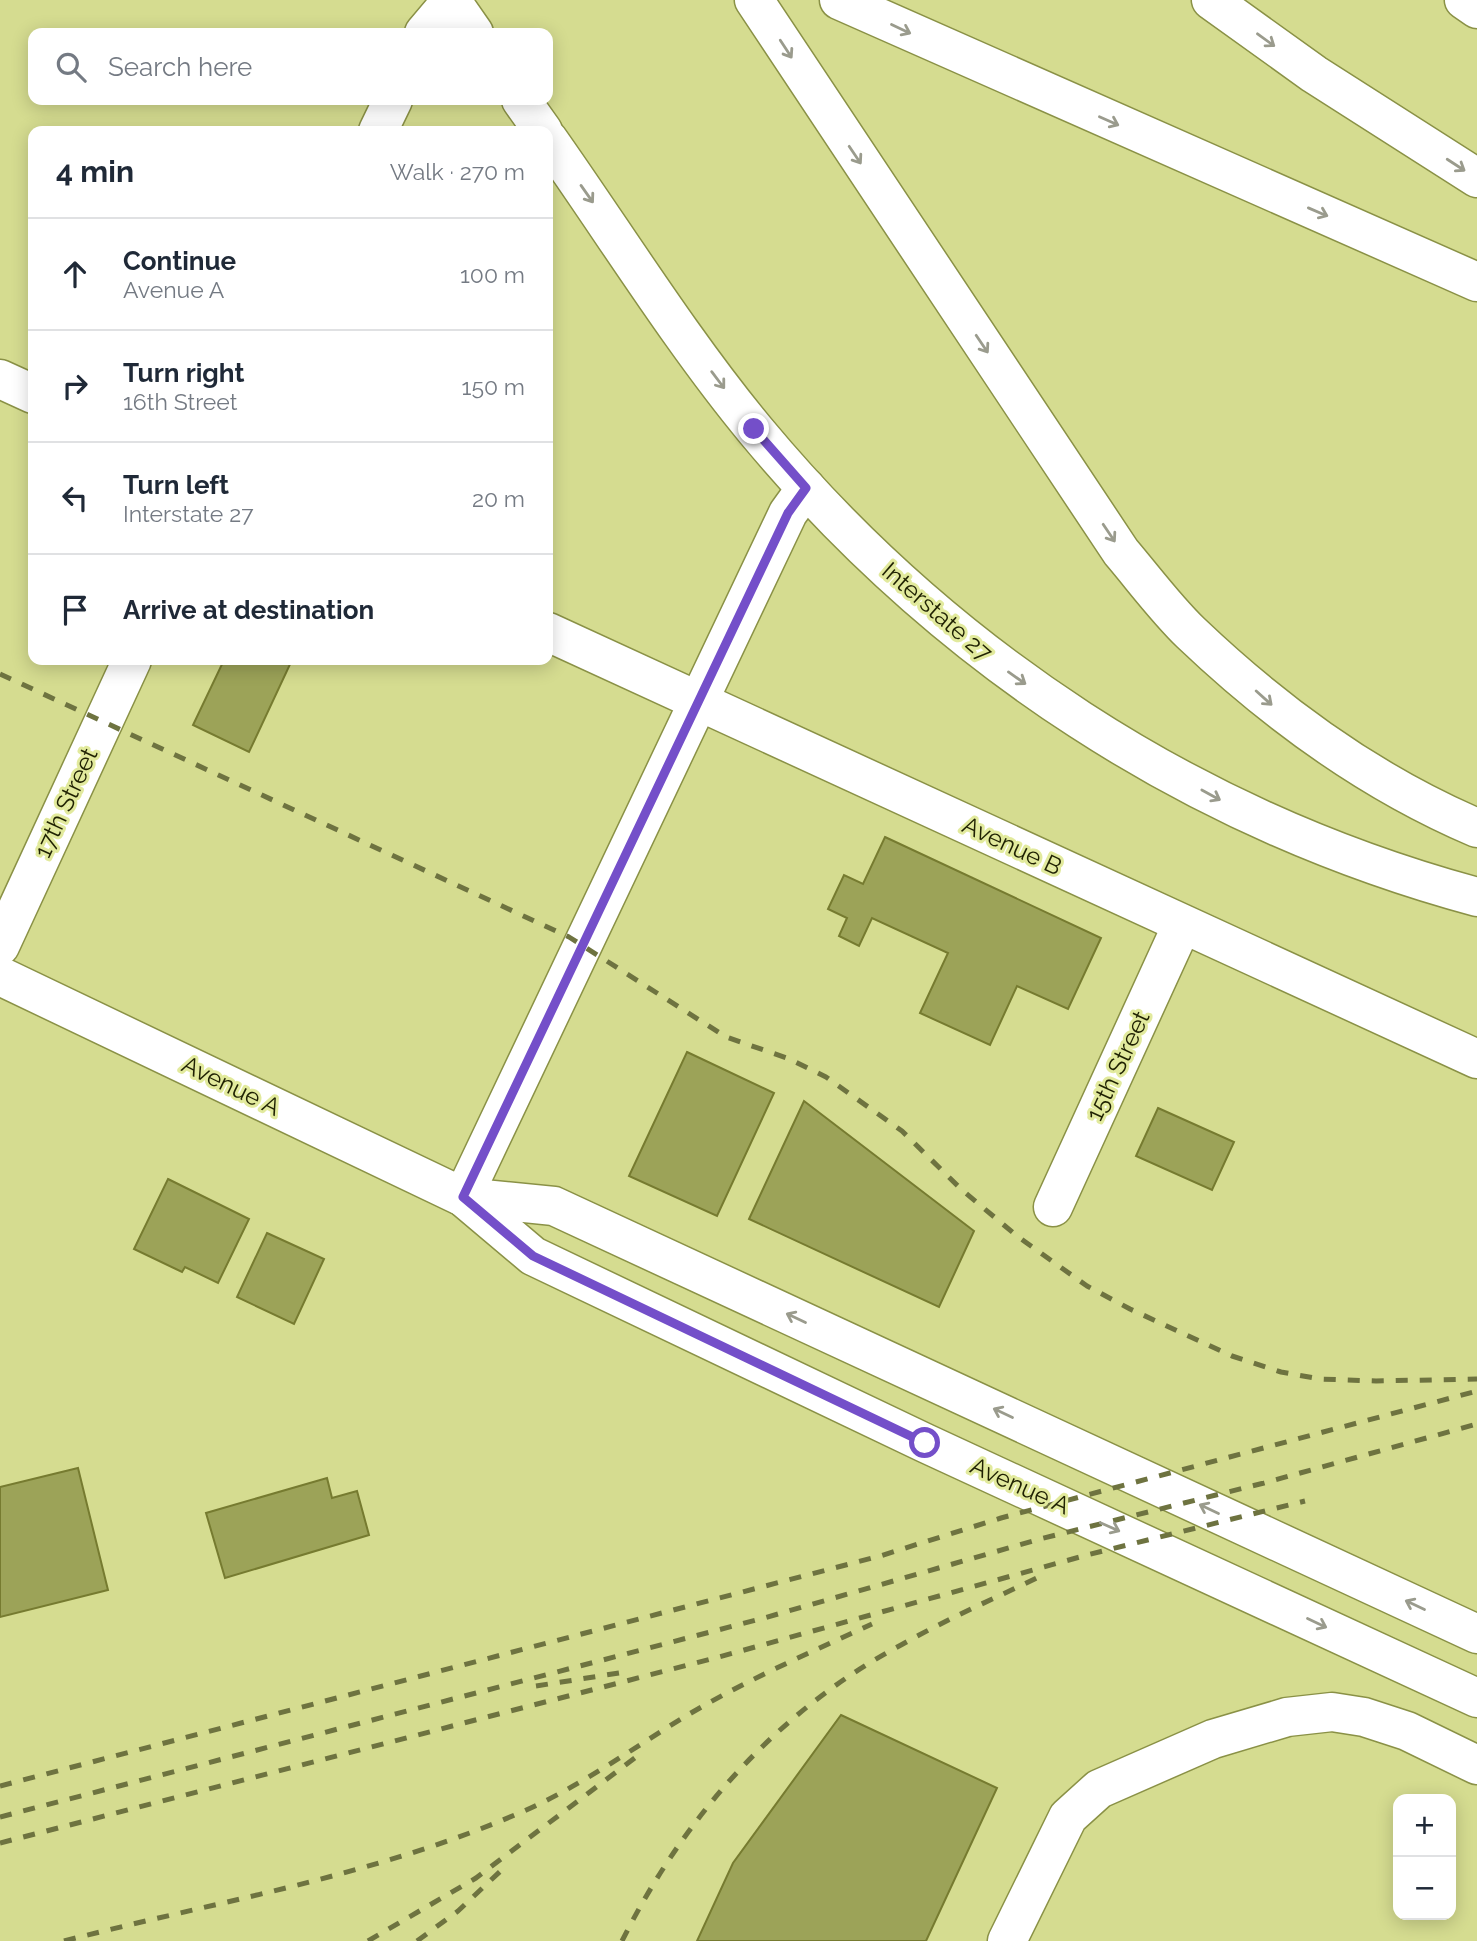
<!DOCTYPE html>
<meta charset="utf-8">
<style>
body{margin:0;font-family:Raleway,sans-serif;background:#f6f6f7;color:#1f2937}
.controls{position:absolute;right:21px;bottom:21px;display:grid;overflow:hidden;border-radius:14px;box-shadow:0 4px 18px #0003}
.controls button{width:63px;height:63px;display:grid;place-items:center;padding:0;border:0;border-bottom:2px solid #e0e1e3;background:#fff;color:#1f2937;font:35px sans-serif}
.stop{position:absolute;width:21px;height:21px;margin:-16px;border:5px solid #744fc9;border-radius:50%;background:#fff}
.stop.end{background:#744fc9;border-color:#fff;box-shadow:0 2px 7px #0008}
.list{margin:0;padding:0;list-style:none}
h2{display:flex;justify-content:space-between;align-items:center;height:91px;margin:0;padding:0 28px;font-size:30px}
h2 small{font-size:23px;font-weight:400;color:#747a83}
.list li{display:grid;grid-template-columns:46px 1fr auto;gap:21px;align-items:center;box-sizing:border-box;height:112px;padding:0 28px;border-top:2px solid #e0e1e3}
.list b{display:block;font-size:26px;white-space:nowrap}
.list p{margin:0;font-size:23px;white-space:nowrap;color:#747a83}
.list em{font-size:23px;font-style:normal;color:#747a83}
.icon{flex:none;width:38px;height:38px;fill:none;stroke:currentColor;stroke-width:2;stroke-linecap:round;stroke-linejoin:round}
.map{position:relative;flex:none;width:1477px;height:1941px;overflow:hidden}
.search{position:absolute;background:#fff;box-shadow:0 4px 18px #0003;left:28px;top:28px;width:525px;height:77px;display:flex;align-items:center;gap:18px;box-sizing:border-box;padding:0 24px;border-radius:14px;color:#747a83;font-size:26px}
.panel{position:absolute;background:#fff;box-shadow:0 4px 18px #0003;left:28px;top:126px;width:525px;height:539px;border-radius:14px}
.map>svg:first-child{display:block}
.building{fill:#9ca358;stroke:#767b30;stroke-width:2}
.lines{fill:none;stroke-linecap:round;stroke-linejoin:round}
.minor-casing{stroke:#8a9146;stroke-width:41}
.major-casing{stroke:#8a9146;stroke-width:41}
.highway-casing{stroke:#8a9146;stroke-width:41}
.minor{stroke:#fff;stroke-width:38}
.major{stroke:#fff;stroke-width:38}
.highway{stroke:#fff;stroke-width:38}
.rail{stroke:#6e7340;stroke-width:5;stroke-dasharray:12 12;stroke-linecap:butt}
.oneway{stroke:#9a9b8d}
.route{stroke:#744fc9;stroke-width:9}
.labels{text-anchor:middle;stroke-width:6;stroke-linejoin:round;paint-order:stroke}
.street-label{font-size:24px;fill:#1f2102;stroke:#e2ea9d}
</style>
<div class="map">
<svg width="1477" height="1941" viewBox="0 0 1477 1941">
<rect width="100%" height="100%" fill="#d5dc90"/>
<g class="building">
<polygon points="224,660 292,660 249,752 193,725"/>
<polygon points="885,837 1101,938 1068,1009 1017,986 990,1045 920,1013 948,953 872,918 859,946 839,936 847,918 828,909 844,875 863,884"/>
<polygon points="687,1052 774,1093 717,1216 629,1176"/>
<polygon points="804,1101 974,1231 939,1307 749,1219"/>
<polygon points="1158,1108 1234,1142 1212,1190 1136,1156"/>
<polygon points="168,1179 249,1219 218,1283 185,1267 182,1272 134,1249"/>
<polygon points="267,1233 324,1259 294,1324 237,1297"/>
<polygon points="78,1468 108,1590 0,1617 0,1487"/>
<polygon points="327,1478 332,1498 357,1491 369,1535 225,1578 206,1513"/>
<polygon points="841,1715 997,1788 926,1941 697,1941 733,1863"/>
</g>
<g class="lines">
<defs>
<g id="minor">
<polyline points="424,33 451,1"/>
<polyline points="378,131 393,100"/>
<polyline points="0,379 33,394"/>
<polyline points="548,632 1477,1059"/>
<polyline points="0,946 132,660"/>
<polyline points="463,1197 788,513 806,488"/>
<polyline points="1053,1207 1182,925"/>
<polyline points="1007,1941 1068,1817 1099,1789 1213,1739 1287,1717 1332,1712 1364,1717 1407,1731 1477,1765"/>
</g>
<g id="major">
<polyline points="451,0 474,33"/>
<polyline points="521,100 543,131"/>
<path d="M548 139C615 234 682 342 756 431 944 657 1192 820 1477 897"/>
<polyline points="0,976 463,1197 533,1256 925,1443 1477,1698"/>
<polyline points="463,1197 554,1206 1477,1634"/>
</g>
<g id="highway">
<path d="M754 0 1121 552C1144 579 1166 609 1191 633 1276 714 1369 782 1477 828"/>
<polyline points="839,0 1477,282"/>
<polyline points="1211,0 1314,74 1477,178"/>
<polyline points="1464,0 1477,9"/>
</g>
</defs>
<use href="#minor" class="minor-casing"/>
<use href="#major" class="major-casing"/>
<use href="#highway" class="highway-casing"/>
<use href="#minor" class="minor"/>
<use href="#major" class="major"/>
<use href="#highway" class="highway"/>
<g class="rail">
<polyline points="0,674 569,937 726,1037 787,1058 826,1077 902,1131 962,1190 1017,1236 1087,1286 1130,1309 1232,1356 1281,1372 1320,1379 1376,1381 1477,1379"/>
<polyline points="536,1686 625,1672"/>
<polyline points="0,1786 880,1556 1001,1518 1477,1391"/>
<polyline points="0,1817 764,1618 1040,1539 1264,1483 1477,1424"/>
<polyline points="0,1843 719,1657 1087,1555 1305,1501"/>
<path d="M64 1941C215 1902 373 1876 517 1814 579 1788 634 1747 691 1713 749 1679 811 1652 872 1624"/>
<polyline points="368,1941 476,1878 636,1757"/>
<polyline points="417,1941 458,1911 508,1864"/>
<path d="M622 1941C684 1817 777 1711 901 1645 945 1620 993 1599 1039 1577"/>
</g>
</g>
<defs><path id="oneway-shaft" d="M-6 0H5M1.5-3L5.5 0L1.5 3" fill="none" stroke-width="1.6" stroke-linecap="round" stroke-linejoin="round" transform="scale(1.75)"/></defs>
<g class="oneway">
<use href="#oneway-shaft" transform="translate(901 29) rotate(25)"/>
<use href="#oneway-shaft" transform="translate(1266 40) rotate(36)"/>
<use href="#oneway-shaft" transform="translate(786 49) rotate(57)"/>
<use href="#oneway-shaft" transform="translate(1109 121) rotate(24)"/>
<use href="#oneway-shaft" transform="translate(855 155) rotate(56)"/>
<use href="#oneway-shaft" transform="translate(1456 165) rotate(33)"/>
<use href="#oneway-shaft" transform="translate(587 194) rotate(55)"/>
<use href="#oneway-shaft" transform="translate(1318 212) rotate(23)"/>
<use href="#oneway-shaft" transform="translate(982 344) rotate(56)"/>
<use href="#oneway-shaft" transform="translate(718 380) rotate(53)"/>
<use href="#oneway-shaft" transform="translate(1109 533) rotate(56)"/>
<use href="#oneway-shaft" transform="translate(1017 678) rotate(35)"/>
<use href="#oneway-shaft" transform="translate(1264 698) rotate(42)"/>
<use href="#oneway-shaft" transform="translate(1211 795) rotate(29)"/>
<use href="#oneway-shaft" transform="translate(796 1318) rotate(-155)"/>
<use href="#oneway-shaft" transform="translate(1003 1413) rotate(-155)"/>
<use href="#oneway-shaft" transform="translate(1209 1509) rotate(-155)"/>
<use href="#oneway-shaft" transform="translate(1110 1527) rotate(24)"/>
<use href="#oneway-shaft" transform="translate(1415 1605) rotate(-155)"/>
<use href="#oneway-shaft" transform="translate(1317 1623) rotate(25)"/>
</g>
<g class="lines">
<polyline class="route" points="754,429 806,488 788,513 463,1197 533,1256 925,1443"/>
</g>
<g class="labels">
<g class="street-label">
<text transform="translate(937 612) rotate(41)" y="8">Interstate 27</text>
<text transform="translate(66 803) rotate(-65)" y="8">17th Street</text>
<text transform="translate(1012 846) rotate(25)" y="8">Avenue B</text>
<text transform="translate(1118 1066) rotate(-65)" y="8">15th Street</text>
<text transform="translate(231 1086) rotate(26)" y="8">Avenue A</text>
<text transform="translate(1020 1486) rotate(24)" y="8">Avenue A</text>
</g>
</g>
</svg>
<div class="controls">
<button>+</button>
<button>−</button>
</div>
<div class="stop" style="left:925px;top:1443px"></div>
<div class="stop end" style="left:754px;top:429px"></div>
<div class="search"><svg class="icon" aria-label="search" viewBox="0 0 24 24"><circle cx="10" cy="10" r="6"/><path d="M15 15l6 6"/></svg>Search here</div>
<section class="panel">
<h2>4 min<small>Walk · 270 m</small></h2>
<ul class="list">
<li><svg class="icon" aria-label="ahead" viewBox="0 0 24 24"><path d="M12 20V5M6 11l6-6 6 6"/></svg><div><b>Continue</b><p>Avenue A</p></div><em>100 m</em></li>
<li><svg class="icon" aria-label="right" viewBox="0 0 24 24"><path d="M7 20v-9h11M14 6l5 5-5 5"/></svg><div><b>Turn right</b><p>16th Street</p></div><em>150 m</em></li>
<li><svg class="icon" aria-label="left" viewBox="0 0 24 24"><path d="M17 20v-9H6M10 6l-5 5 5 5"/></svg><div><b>Turn left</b><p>Interstate 27</p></div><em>20 m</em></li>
<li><svg class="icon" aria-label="arrive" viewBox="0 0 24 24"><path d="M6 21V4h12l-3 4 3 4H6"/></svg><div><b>Arrive at destination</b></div></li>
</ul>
</section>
</div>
